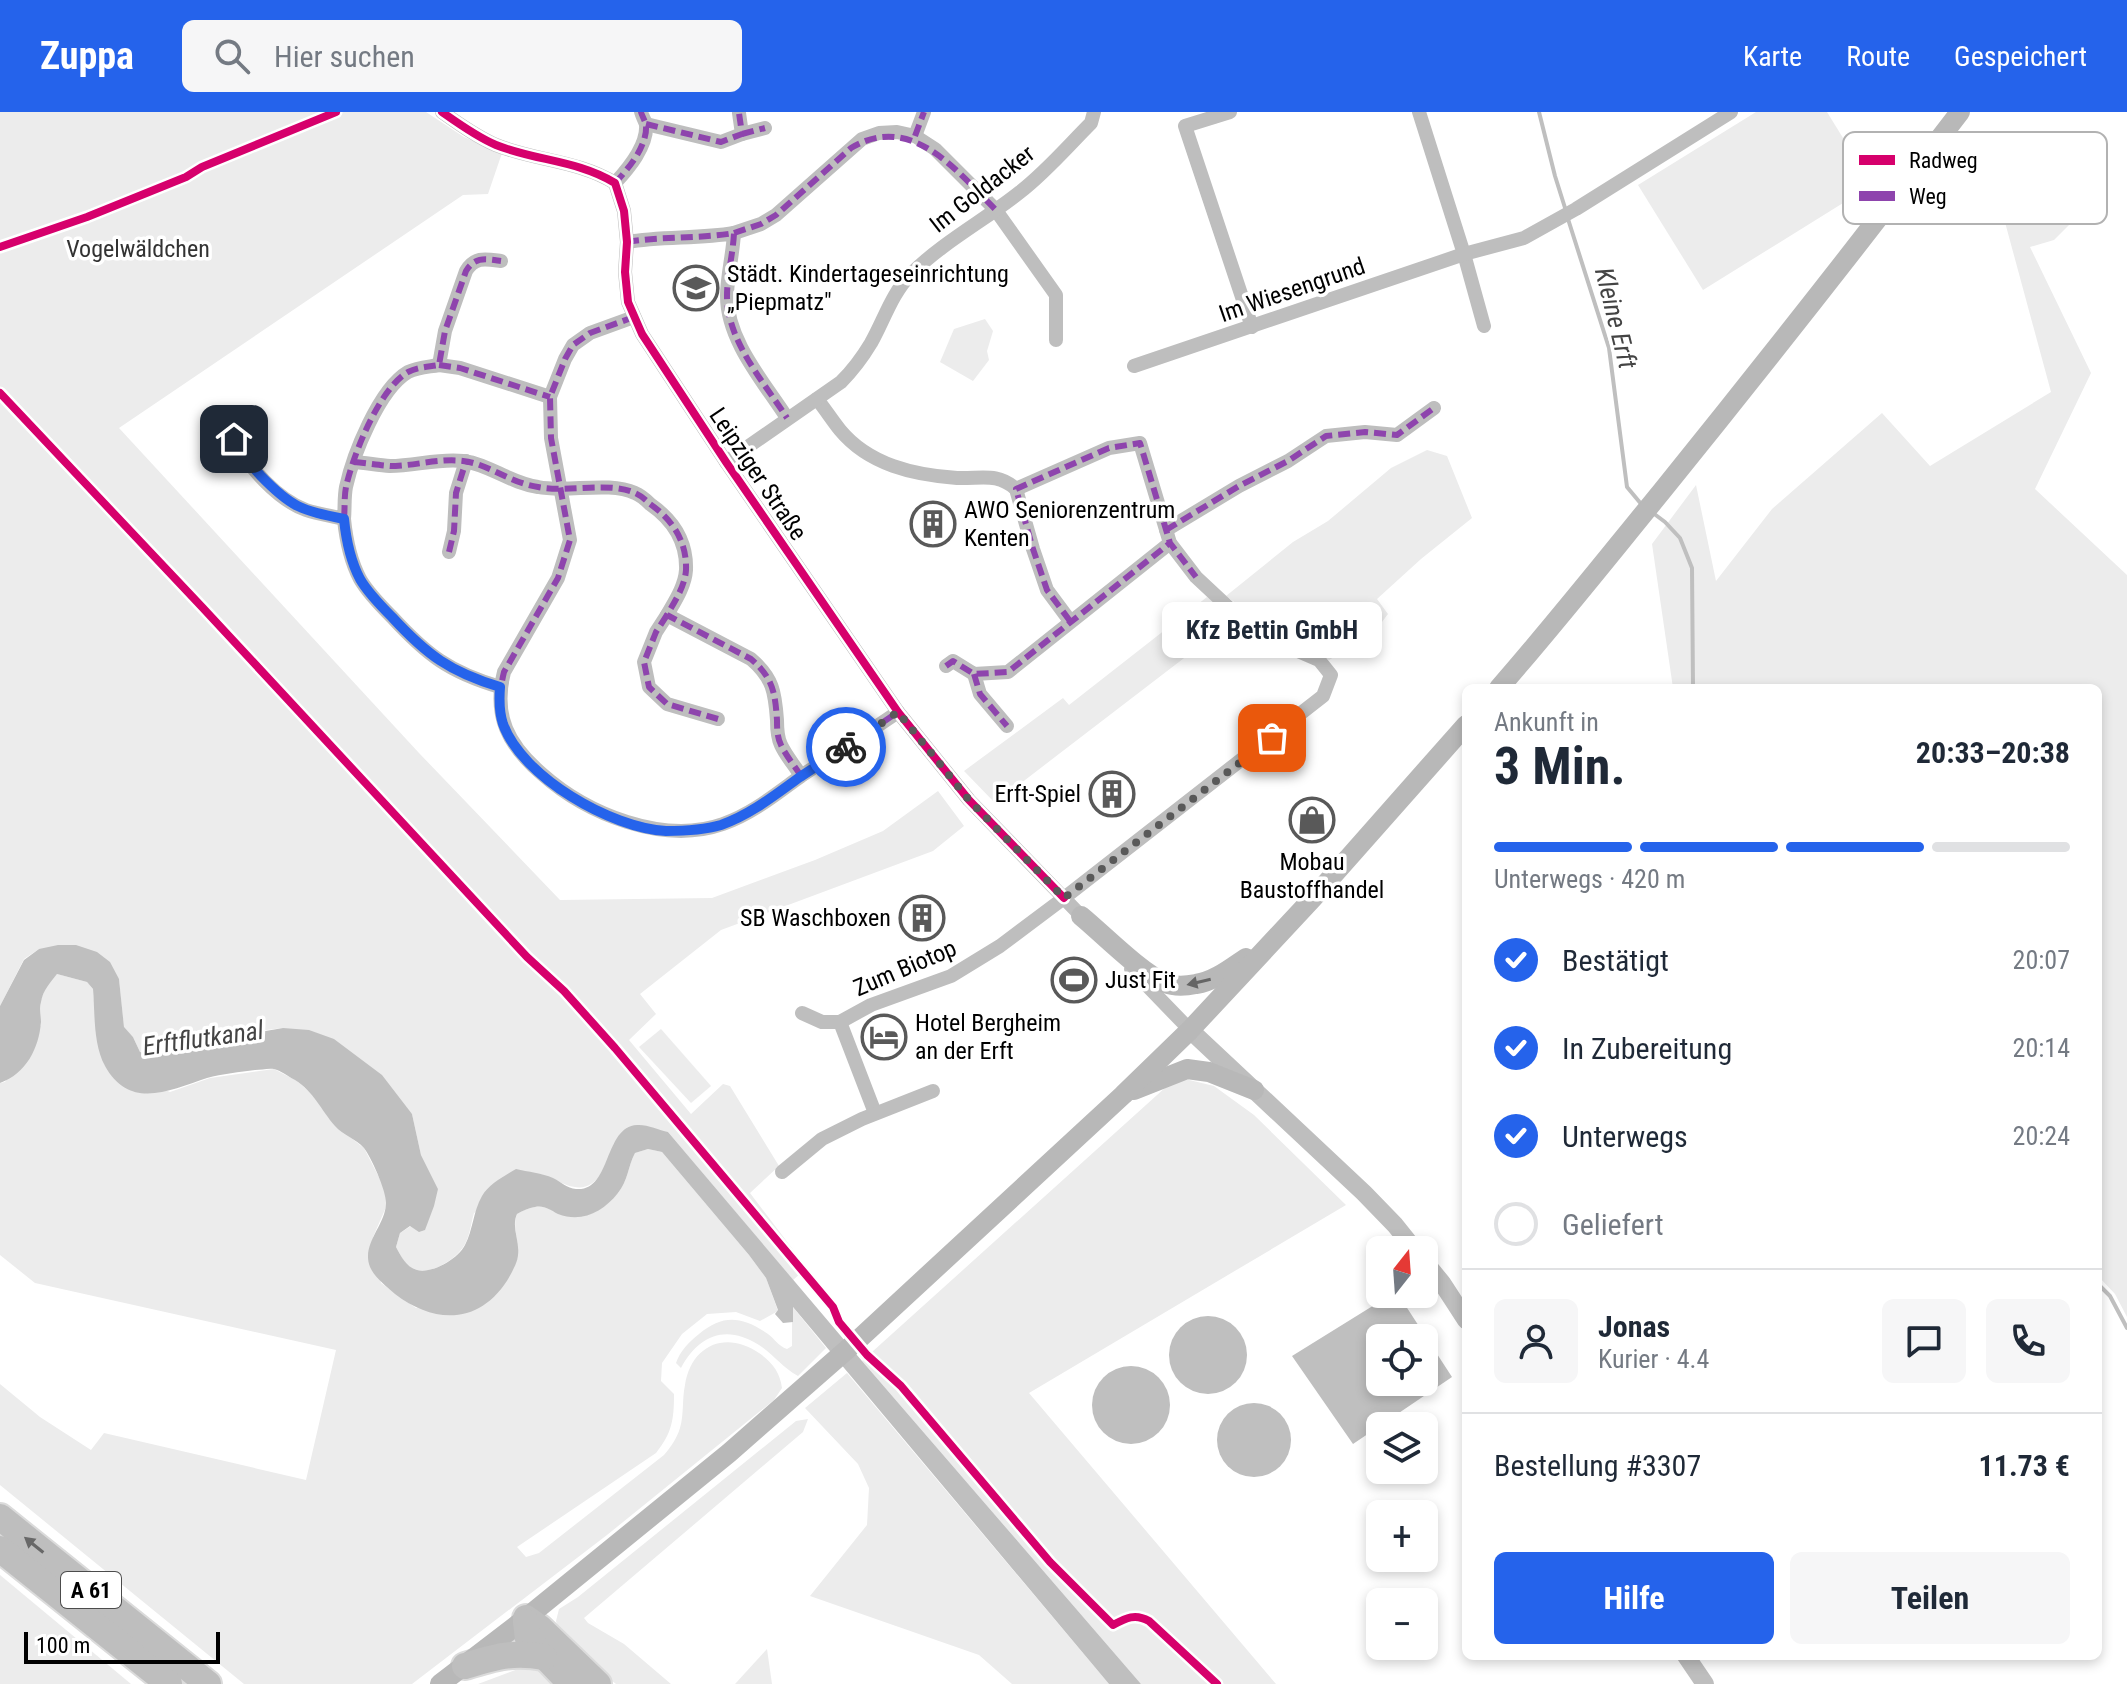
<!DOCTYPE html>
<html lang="de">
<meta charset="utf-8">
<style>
body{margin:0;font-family:"Roboto Condensed",sans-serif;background:#f6f6f7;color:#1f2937;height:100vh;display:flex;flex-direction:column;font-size:30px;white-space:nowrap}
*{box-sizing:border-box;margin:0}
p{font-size:26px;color:#747a83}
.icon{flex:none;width:44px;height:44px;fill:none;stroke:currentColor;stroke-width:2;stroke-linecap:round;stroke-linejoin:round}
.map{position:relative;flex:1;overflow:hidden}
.details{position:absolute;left:1462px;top:572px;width:640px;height:976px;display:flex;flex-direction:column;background:#fff;border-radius:12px;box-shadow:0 4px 12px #0003}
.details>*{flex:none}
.needle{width:52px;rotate:17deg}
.tools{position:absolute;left:1366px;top:1124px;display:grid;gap:16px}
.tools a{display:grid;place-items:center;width:72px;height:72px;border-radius:12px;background:#fff;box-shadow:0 4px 12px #0003;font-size:40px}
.scale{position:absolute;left:24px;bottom:20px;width:196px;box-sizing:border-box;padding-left:8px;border:4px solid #000;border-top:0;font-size:22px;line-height:28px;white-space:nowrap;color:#000;-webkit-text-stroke:6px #fff;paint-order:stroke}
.pin{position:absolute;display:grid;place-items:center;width:68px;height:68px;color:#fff;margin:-34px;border-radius:16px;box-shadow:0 4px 12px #0006}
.courier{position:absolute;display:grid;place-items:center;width:80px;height:80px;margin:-40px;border:6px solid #2563eb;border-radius:50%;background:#fff;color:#222;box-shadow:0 2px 10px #0007}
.bubble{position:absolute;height:56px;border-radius:12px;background:#fff;box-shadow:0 4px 12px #0003;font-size:26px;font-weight:700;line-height:56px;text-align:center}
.overview em{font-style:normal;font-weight:700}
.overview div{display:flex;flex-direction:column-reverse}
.overview{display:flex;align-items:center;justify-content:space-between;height:136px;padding:0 32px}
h1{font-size:52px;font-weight:700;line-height:60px}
.bar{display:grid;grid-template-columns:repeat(4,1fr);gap:12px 8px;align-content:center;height:96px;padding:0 32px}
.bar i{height:10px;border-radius:6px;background:#e0e1e3}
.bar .active{background:#2563eb}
.bar p{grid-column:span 4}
.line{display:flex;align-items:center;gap:20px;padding:0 32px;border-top:2px solid #e0e1e3}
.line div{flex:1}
.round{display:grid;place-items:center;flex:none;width:84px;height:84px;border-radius:12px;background:#f6f6f7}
ol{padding:0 32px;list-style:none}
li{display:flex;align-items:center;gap:24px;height:88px}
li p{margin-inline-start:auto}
li .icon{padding:8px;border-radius:50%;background:#2563eb;color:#fff;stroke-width:4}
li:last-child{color:#747a83}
li i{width:44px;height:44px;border:4px solid #e0e1e3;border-radius:50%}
.button{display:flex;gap:16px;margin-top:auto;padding:16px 32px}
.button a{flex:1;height:92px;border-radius:12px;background:#2563eb;color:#fff;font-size:32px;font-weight:700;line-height:92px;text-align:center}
.button a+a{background:#f6f6f7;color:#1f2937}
header{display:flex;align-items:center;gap:48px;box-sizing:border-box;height:112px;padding:0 40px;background:#2563eb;color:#fff}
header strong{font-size:38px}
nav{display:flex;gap:44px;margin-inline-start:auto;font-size:28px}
.search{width:560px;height:72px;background:#f6f6f7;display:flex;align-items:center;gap:20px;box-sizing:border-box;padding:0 28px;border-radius:12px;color:#747a83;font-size:30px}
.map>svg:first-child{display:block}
</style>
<header>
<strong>Zuppa</strong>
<div class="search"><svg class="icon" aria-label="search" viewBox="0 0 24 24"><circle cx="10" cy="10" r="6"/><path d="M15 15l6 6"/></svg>Hier suchen</div>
<nav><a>Karte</a><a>Route</a><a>Gespeichert</a></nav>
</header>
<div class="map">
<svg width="2127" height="1572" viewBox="0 0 2127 1572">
<rect width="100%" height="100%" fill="#fff"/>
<g fill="#ececec">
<path d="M0,0H426L464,25L502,41L488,82L463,83L119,316L419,641L560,788L712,786L815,748L883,719L938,679L964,714L933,739L721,818L640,882L656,902L629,928L691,1002L723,972L730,974L779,1054L750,1081L807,1156L793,1168L668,1020L614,1031C601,1067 592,1089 552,1066L474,1101C471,1111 470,1123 465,1132C458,1146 433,1162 417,1158C406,1156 401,1144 396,1135L400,1121L411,1114L438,1077L421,1043L412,1002L283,916C251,920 220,924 189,931C174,934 153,942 140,940L133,925L124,916L119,867L39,837L24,847L0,894Z"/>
<polygon points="1756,0 1827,0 1872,73 1703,178 1638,73"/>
<polygon points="1983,29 2069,113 2054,128 2030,135 2091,261 2035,377 2127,463 2127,1205 2115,1182 2098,1164 2098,576 1673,576 1652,432 1696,373 1716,469 1772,397 1882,301 1930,354 2051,280"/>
<polygon points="985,207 993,219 987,239 989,248 973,269 940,250 954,217"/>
<path d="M1427,338L1447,344L1472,406L1421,447L1377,487L1388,502L1357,543L1339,542L1329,548C1292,529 1259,509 1226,484L1293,430L1328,409L1391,356Z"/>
<polygon points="1207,485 1235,507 995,691 964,659 1063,586 1069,593"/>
<path d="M57,862L87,870L93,877L97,928L105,954L170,980L210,966L274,957L297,969L313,983L337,1015L364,1036L385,1077L387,1093L373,1125L381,1171L416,1196L511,1161C513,1156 518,1148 518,1142C519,1128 512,1115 517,1102C522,1099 529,1096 535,1095C544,1093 550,1098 558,1101C582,1110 602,1100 618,1081C628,1069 628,1054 635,1041L648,1037L662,1040L749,1143L766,1166L778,1199L760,1209L736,1200L707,1202L682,1222L662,1251L661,1269L674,1282C674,1308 672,1321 656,1341L517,1435L526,1445L539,1441L664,1343C671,1335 677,1326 680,1316C684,1303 682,1287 685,1273C691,1233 726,1218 759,1241C772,1250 780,1260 782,1276L774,1288L607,1423L412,1572H244L0,1373V1272L40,1305L91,1338L104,1321L306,1368L336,1238L35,1171L0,1143V971L5,970L41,913L40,890L46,874Z"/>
<polygon points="661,917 711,974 691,991 639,935"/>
<polygon points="1177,965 1214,974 1254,1003 1346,1093 1029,1281 1276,1572 1141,1572 862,1249"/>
<path d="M792,1194L826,1236L798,1264C783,1256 773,1242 759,1233C726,1212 699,1223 681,1256L676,1251C680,1239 689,1230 699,1222C723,1202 742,1204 768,1222C775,1227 778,1234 787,1237L792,1234Z"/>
<polygon points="847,1261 1109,1572 1012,1572 979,1543 810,1484 867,1413 869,1376 858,1352 805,1296"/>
<polygon points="808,1307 803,1320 584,1506 588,1511 624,1532 671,1572 616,1572 580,1544 559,1520 556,1509 559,1497 578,1485 796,1309"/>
<polygon points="0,1463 131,1572 0,1572"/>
<polygon points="767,1537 772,1572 735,1572"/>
<polygon points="523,1548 536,1550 562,1572 478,1572 518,1557"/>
</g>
<g fill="#bfbfbf" fill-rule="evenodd">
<path d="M58,833H76L97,840L110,850L119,867L124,915L133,925L140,940L150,942L163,936L235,921L248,922L283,916L309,918L334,927L382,963L412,1002L421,1043L438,1077L434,1094L425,1118L419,1120L410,1114L400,1121L396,1135C401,1144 406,1155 417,1158C432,1162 458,1147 465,1133C473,1118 473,1100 482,1084C489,1072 504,1064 516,1057C528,1060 542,1061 553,1066C561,1070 567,1076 576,1077C612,1080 603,1015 637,1013C646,1012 659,1018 668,1020L862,1249L1141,1572H1109L793,1195V1210L783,1211L775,1202L778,1198L766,1166L749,1143L662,1040L648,1037L635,1041C628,1054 628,1069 618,1081C603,1100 582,1111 558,1102C550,1098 544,1093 535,1095C529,1096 522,1099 517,1102C511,1115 520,1129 518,1143C518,1148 514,1156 512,1160C485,1211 438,1215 395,1182C386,1174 375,1166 370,1155C361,1132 385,1114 386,1092C387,1080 371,1045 364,1036C356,1027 343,1023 335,1014C321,998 314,980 295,968C289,965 280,958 274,957C268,956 261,958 255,958C240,960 222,962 207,966C170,978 130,999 105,954C93,932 95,901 93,877L87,870L57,862C50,871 43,878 41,890C39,896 41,903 41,910C39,936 26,962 0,971V894L24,848L39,837Z"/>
<path d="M1392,1182H1398L1452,1265L1353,1332L1292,1244ZM1380,1226H1424V1270H1380Z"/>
<circle cx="1208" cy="1243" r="39"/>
<circle cx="1131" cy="1293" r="39"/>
<circle cx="1254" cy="1328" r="37"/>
</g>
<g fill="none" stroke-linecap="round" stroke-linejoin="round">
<g stroke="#bfbfbf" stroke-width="4">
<polyline points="1539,0 1555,64 1566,99"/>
<polyline points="1568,107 1609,236 1627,375 1642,393"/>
<polyline points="1653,401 1665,410 1680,426 1692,456 1693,576"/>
<polyline points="2098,1172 2110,1184 2127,1216"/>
</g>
<g stroke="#dbdbdb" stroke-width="30">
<g id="motorway">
<polyline points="0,1405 208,1572"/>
<polyline points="0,1437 169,1572"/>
<polyline points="526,1506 540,1516 598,1572"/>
<polyline points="526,1510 528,1527 571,1572"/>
<path d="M465,1554C494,1545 513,1539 544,1545"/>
</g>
</g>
<g stroke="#bebebe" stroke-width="14">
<path d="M442,0C459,12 477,25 496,33C536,49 577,48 615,71L624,99L627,130L625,160L628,190L642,222L726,350L898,600L969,688L1087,810"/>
<polyline points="1230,0 1185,14 1252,215"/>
<polyline points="1419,0 1464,142 1484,214"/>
<polyline points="646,12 721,30 742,22 739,1"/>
<polyline points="742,22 765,16"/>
<polyline points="915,24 924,0"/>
<path d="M615,71C628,57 648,34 646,12C646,12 641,1 641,0"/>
<polyline points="734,121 761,112 776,103 862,27 879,21 897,20 915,24 935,37 995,97 1056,183 1056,228"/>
<path d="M627,130C663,124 699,127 734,121C733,142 727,164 727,184C727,229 764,270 787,306"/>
<path d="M634,205L590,221L573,233L565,247L550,285L551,326L570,428L558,466L504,560C493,604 508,633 542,662C587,702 663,733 723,712C752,702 776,682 801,664C833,643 866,622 898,600"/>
<polyline points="439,253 460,256 550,285"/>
<polyline points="1134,254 1464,142 1524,126 1576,97 1731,0"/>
<path d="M817,287C825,297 832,308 840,318C869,353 914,363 957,366C981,367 997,360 1016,377"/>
<path d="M234,327C247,354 278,388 306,398C318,402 332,404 344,407C345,396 344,385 346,375C353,343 379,277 408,260C418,255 428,255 439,253L445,219L466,159C475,144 486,147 501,149"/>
<path d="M354,350C366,351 378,353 390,354C415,354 439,346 463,349C489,352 510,371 538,375C567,381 608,369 635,381C640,383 646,388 650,392C673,408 687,430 686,458C685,474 675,489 667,503L751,547C773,566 775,580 777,608C777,616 777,625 781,633C786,644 795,654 801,664"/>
<path d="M726,350L841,270C853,258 862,246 871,231C884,208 892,181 911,162C943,130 985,108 1020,80C1046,60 1068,34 1091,11L1094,0"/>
<polyline points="1016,377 1033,437 1047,478 1070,509"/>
<path d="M344,407C346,427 350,448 360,467C368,481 381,494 392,505C427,543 449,560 500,575"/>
<polyline points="1166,418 1239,374 1288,349 1326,324 1365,320 1397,323 1434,296"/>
<polyline points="449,440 454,419 456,381 466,349"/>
<polyline points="667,503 656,520 644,550 649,575 667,592 718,607"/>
<polyline points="946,554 953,549 974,562 1008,560 1170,431"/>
<polyline points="974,562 980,582 1007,614"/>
<polyline points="1131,857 1190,918"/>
<polyline points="802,901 822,910 840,910 871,893 951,864 1000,834 1064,786 1323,584 1331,563 1319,548 1275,529 1241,507 1196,465 1170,431 1140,331 1109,336 1016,377"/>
<polyline points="840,910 875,1001"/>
<polyline points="782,1060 822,1027 862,1007 933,979"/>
</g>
<g stroke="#bebebe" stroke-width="18">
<polyline points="1190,918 1364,1081 1395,1113 1415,1138"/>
<polyline points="1424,1149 1442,1171 1466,1208"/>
<polyline points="1686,1544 1705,1572"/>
</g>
<g stroke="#b8b8b8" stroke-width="20">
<path d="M1499,576C1555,512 1608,445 1662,379C1763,254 1862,128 1960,0"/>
<path d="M1081,804C1104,823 1140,860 1165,871C1175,875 1186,874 1196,872C1215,869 1231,856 1246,846"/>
<polyline points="1134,978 1187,957 1209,960 1254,978"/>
<polyline points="440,1572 526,1506 729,1341 859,1227 1123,983 1190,918 1313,786 1466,613"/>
</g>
<use href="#motorway" stroke="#bebebe" stroke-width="26"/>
<g stroke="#8e44ad" stroke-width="6" stroke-dasharray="12 6" stroke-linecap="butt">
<polyline points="646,12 721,30 742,22 739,1"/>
<polyline points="742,22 765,16"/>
<polyline points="915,24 924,0"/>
<path d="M615,71C628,57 648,34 646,12C646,12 641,1 641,0"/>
<path d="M734,121L761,112L776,103L851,36C911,0 956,58 995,97"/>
<path d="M627,130C663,124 699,127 734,121C733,142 727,164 727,184C727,229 764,270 787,306"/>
<path d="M634,205L590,221L573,233L565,247L550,285L551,326L570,428L558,466L504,560C493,604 508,633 542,662C587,702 663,733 723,712C752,702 776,682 801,664C833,643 866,622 898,600"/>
<polyline points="439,253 460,256 550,285"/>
<path d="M234,327C247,354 278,388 306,398C318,402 332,404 344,407C345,396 344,385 346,375C353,343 379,277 408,260C418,255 428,255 439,253L445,219L466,159C475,144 486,147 501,149"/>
<path d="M354,350C366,351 378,353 390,354C415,354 439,346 463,349C489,352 510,371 538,375C567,381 608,369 635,381C640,383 646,388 650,392C673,408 687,430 686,458C685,474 675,489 667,503L751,547C773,566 775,580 777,608C777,616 777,625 781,633C786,644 795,654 801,664"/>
<path d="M344,407C346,427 350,448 360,467C368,481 381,494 392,505C427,543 449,560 500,575"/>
<polyline points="1166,418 1239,374 1288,349 1326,324 1365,320 1397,323 1434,296"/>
<polyline points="449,440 454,419 456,381 466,349"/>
<polyline points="667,503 656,520 644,550 649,575 667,592 718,607"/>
<polyline points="1070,509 1047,478 1033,437 1016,377 1109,336 1140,331 1170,431 1196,465"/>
<polyline points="946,554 953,549 974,562 1008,560 1170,431"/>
<polyline points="974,562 980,582 1007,614"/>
</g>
<g stroke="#fff" stroke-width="13">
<g id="cycleway">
<path d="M442,0C459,12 477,25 496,33C536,49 577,48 615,71L624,99L627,130L625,160L628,190L642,222L726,350L898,600L969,688L1064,786"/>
<polyline points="0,135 87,105 186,65 202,55 336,0"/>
<path d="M0,281L202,495L527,845L564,879L615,936L833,1195L839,1210L867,1243L901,1274L1050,1450L1113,1513C1126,1506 1135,1501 1149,1509L1217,1572"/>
</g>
</g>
<use href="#cycleway" stroke="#d6006c" stroke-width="8"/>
</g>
<defs><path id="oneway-solid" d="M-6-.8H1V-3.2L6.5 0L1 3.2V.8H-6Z" transform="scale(2)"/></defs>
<use fill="#656565" href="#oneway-solid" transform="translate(1199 870) rotate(167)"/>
<use fill="#686868" href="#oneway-solid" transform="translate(34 1433) rotate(-141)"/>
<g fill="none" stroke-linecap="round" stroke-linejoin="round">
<polyline stroke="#595959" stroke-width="8" stroke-dasharray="0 14.4" points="846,635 898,600 969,688 1064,786 1272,626"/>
<path stroke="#2563eb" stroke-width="10" d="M234,327C241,342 250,352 261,364C292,396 301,398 344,407C346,427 350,448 360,467C368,481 381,494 392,505C427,543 450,560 500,575C499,588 499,600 503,612C522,665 611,716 666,719C684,719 704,718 721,713C750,703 775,683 800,665C815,655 831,645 846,635"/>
</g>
<defs>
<g id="school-ring" transform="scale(2.3)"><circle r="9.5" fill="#fff" stroke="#595959" stroke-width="1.5"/><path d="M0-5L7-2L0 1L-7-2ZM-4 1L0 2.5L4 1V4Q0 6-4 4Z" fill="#595959"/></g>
<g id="building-ring" transform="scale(2.3)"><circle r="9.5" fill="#fff" stroke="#595959" stroke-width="1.5"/><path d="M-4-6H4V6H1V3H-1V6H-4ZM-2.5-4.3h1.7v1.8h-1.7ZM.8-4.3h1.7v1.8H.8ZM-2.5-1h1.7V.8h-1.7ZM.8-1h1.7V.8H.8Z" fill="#595959"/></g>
<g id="shop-ring" transform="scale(2.3)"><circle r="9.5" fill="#fff" stroke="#595959" stroke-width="1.5"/><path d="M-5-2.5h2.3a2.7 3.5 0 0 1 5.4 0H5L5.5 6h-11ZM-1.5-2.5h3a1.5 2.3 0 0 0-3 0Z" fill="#595959"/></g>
<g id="stadium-ring" transform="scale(2.3)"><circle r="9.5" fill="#fff" stroke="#595959" stroke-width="1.5"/><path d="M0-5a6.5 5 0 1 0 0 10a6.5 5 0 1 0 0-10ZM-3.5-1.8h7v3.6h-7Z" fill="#595959"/></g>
<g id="hotel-ring" transform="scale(2.3)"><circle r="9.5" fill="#fff" stroke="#595959" stroke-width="1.5"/><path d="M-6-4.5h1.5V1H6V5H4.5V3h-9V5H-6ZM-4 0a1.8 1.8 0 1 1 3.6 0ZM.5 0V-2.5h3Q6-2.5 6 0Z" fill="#595959"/></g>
</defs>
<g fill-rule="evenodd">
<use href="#school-ring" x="696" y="176"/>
<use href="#building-ring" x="933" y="412"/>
<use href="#building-ring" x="1112" y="682"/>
<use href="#shop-ring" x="1312" y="708"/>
<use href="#building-ring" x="922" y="806"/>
<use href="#stadium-ring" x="1074" y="868"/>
<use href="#hotel-ring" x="884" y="925"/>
</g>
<g text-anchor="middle" stroke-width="7" stroke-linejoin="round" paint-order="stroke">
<rect fill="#fff" stroke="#4c4c4c" stroke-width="2" x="61" y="1460" width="60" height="36" rx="6"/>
<g font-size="22" font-weight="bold" fill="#000">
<text x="91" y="1486">A 61</text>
</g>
<g font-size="24" fill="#000" stroke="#fff">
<text transform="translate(982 77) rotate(-38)" y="8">Im Goldacker</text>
<text transform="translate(1292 178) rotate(-19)" y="8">Im Wiesengrund</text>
<text transform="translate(758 362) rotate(56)" y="8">Leipziger Straße</text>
<text transform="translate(905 856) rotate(-23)" y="8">Zum Biotop</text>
</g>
<g font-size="24" fill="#333" stroke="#fff">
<text x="138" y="145">Vogelwäldchen</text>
</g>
<g font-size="24" fill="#000" stroke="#fff" text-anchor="start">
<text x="727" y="170">Städt. Kindertageseinrichtung<tspan x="727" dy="28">„Piepmatz"</tspan></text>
<text x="964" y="406">AWO Seniorenzentrum<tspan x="964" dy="28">Kenten</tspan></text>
<text x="1081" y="690" text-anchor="end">Erft-Spiel</text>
<text x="1312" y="758" text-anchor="middle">Mobau<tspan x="1312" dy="28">Baustoffhandel</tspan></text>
<text x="891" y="814" text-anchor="end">SB Waschboxen</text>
<text x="1105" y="876">Just Fit</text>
<text x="915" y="919">Hotel Bergheim<tspan x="915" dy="28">an der Erft</tspan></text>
</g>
<g font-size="26" font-style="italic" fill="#444" stroke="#fff">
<text transform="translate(1616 206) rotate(76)" y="9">Kleine Erft</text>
<text transform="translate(203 926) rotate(-8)" y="9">Erftflutkanal</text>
</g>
</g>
<rect x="1843" y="20" width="264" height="92" rx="12" fill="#fff" stroke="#b2b2b2" stroke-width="2"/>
<rect x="1859" y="43" width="36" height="10" fill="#d6006c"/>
<rect x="1859" y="79" width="36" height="10" fill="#8e44ad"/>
<g font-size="22" fill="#000">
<text x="1909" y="56">Radweg</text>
<text x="1909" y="92">Weg</text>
</g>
</svg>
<div class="tools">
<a><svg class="needle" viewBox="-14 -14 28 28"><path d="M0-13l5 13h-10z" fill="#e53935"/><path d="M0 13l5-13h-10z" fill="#747a83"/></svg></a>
<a><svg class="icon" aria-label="locate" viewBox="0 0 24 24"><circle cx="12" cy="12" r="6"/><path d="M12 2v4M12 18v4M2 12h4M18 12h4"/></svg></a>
<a><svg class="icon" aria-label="layers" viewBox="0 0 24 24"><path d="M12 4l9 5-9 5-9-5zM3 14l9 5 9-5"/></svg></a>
<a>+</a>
<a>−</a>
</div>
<div class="scale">100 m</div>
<div class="pin" style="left:1272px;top:626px;background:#ea580c"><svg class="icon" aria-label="bag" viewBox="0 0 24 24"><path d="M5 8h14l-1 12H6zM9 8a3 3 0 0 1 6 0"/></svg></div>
<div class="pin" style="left:234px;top:327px;background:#1f2937"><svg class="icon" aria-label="home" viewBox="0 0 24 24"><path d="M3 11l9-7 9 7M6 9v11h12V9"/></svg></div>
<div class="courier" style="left:846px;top:635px"><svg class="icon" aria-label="bike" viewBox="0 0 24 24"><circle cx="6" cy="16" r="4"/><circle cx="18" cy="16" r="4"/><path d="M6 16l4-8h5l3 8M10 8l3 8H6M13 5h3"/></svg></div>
<div class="bubble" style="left:1162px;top:490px;width:220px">Kfz Bettin GmbH</div>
<section class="details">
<div class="overview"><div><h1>3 Min.</h1><p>Ankunft in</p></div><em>20:33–20:38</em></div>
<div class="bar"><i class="active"></i><i class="active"></i><i class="active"></i><i></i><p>Unterwegs · 420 m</p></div>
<ol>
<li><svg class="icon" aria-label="check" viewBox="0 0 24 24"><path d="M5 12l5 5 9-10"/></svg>Bestätigt<p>20:07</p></li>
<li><svg class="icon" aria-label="check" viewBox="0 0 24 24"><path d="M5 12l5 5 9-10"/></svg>In Zubereitung<p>20:14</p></li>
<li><svg class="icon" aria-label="check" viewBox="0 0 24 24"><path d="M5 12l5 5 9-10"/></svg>Unterwegs<p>20:24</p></li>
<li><i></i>Geliefert</li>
</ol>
<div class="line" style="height:144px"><a class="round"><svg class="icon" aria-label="person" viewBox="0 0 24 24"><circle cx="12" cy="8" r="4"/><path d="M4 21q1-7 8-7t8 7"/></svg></a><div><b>Jonas</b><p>Kurier · 4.4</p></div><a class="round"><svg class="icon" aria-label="chat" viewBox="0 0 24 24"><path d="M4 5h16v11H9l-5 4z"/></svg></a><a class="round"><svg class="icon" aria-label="phone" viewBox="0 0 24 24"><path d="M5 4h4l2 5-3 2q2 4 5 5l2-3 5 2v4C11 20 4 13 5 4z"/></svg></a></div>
<div class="line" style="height:104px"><div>Bestellung #3307</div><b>11.73 €</b></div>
<div class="button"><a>Hilfe</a><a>Teilen</a></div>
</section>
</div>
